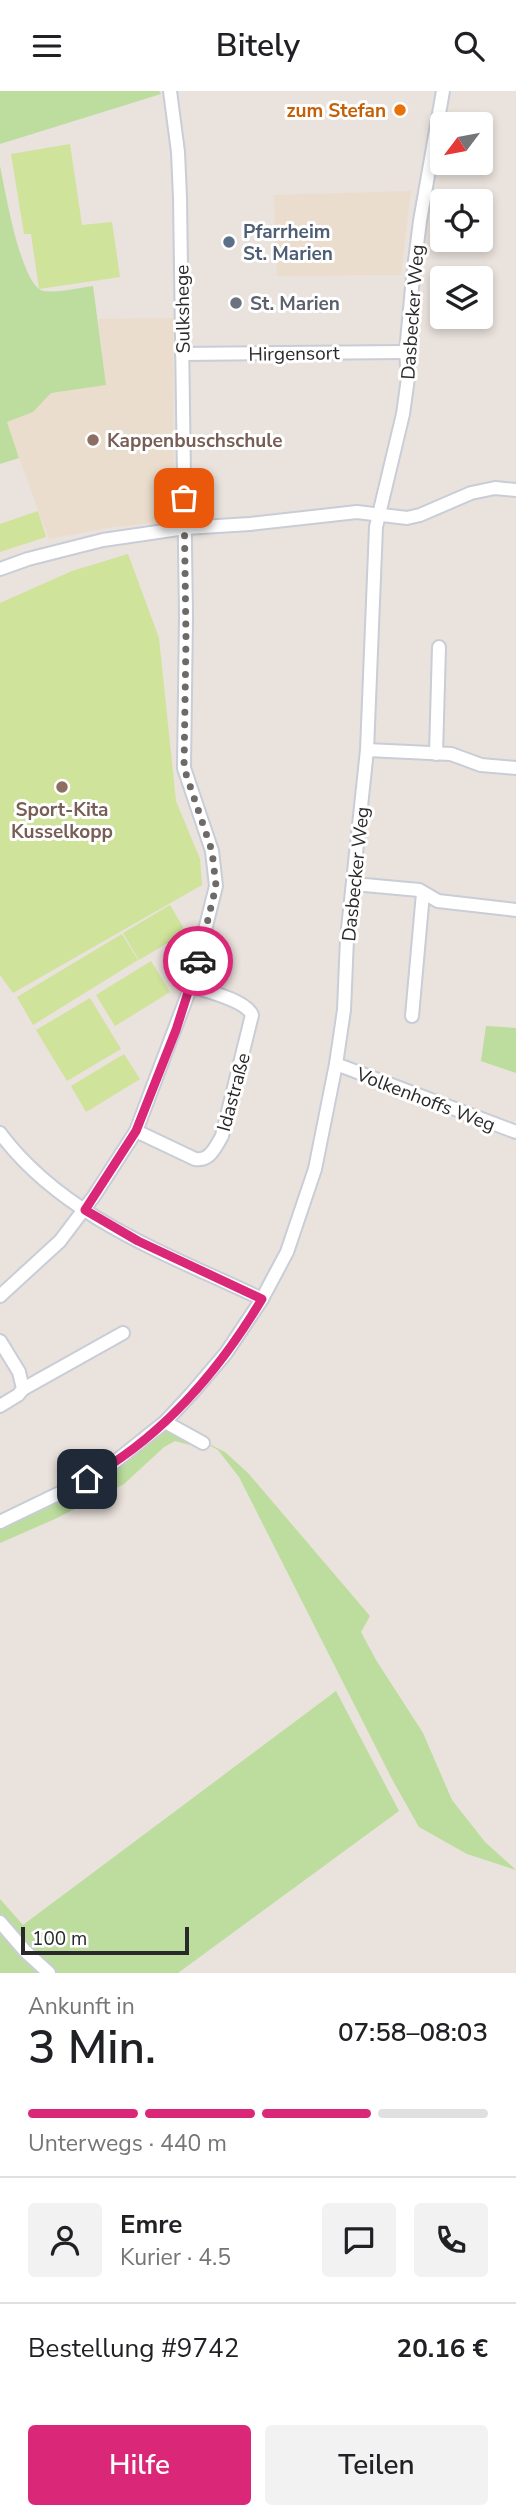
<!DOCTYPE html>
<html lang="de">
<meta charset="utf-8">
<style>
body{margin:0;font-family:"Nunito Sans",sans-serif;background:#f2f2f2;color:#202124;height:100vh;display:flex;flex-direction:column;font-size:26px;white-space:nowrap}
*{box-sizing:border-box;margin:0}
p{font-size:23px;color:#757577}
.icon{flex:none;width:38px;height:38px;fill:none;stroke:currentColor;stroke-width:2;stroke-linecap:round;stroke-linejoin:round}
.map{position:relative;height:1882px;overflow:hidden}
.panel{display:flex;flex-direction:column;background:#fff;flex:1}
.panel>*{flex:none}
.needle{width:46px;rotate:238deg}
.tools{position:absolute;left:430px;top:21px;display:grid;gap:14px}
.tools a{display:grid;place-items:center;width:63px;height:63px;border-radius:7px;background:#fff;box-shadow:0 4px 10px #0003;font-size:35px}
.scale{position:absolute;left:21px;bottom:18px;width:168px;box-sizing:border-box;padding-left:7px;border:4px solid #292929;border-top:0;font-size:19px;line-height:24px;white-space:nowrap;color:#292929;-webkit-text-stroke:5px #fff;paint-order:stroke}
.pin{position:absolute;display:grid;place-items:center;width:60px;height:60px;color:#fff;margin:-30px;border-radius:14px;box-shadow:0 4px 10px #0006}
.courier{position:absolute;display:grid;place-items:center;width:70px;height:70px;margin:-35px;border:5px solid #db2777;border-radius:50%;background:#fff;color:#222;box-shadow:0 2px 9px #0007}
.headline em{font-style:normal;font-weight:600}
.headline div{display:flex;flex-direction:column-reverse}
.headline{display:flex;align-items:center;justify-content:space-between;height:119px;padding:0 28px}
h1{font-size:46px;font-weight:600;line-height:52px}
.bar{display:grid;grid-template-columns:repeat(4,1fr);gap:10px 7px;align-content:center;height:84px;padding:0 28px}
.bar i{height:9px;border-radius:5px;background:#e0e0e0}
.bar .on{background:#db2777}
.bar p{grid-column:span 4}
.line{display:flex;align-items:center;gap:18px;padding:0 28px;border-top:2px solid #e0e0e0}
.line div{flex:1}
.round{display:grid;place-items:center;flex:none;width:74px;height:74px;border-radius:7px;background:#f2f2f2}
.action{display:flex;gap:14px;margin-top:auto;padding:14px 28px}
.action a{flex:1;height:80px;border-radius:7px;background:#db2777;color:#fff;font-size:28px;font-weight:600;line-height:80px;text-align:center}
.action a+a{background:#f2f2f2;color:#202124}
header{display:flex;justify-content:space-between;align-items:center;height:91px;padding:0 28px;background:#fff;font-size:32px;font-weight:600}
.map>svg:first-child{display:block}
</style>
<header><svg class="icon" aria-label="menu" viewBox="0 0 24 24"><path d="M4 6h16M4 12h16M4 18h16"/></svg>Bitely<svg class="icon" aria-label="search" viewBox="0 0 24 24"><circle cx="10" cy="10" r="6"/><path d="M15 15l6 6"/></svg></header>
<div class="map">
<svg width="516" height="1882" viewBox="0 0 516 1882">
<rect width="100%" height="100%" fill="#eae2dc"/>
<g fill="#ebddcd">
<polygon points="411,100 401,184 277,185 274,104"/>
<polygon points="173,227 174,429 107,437 49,448 6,331 33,321 51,302 106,294 98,228"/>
</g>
<g fill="#bcdd9d">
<polygon points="0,0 159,0 161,3 0,53"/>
<path d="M0,75C5,98 21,197 44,200C59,202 78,197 93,195L106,294L51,302L33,321L7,331L19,367L0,373Z"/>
<polygon points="486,935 516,937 516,982 481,970"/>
<polygon points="163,1339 175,1341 194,1352 190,1354 175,1350 164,1356 124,1393 55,1428 0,1452 0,1438 106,1381"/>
<polygon points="181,1339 225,1361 248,1382 370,1525 361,1541 376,1569 423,1642 452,1709 485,1751 516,1779 467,1763 419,1736 393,1690 239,1386 218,1359"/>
<polygon points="336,1600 399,1720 178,1882 0,1882 0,1808 23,1834"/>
</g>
<g fill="#cfe39a">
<polygon points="70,53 82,134 112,131 120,186 39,198 31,143 24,143 11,63"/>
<polygon points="38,420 46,446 0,461 0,433"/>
<polygon points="128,463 159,547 176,710 200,768 202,794 13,902 0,884 0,512 72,480"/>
<polygon points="170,814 186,841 139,869 123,842"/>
<polygon points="122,843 138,869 33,934 17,906"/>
<polygon points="151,870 170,901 115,935 96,904"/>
<polygon points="90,907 121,958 67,990 36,939"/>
<polygon points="124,963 140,988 86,1021 71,995"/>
</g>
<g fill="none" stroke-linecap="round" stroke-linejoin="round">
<g stroke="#c8cdd6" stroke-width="16">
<g id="street">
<polyline points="182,263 406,261"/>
<polyline points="0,478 28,468 103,449 185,437 250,433 357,421 407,427 420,424 471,402 495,397 516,399"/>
<polyline points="367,659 451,663 481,674 516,677"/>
<polyline points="436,663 439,556"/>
<polyline points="354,793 419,799 438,810 516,819"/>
<polyline points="412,925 423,802"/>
<polyline points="336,973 516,1041"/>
<path d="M136,1040L195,1068C210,1070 215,1057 222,1045L252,924C246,909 206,900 191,895"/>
<path d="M0,1042C63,1127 170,1164 262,1208"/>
<polyline points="0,1205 60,1150 94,1105 136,1040 191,895 216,795 212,760 184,677 186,525 180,107 178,61 170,0"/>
<polyline points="0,1250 19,1281 23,1298 18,1304 0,1315"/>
<polyline points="23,1298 123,1242"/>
<polyline points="165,1331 203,1352"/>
<polyline points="0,1431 62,1401 111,1374 165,1331 192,1302 226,1262 262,1208 287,1161 315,1078 336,973 344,919 347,847 367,659 376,436 403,323 408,287 406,261 413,186 420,130 443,0"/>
<polyline points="0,1831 25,1860 49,1882"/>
</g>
</g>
<use href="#street" stroke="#fff" stroke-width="12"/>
</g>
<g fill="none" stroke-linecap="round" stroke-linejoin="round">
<polyline stroke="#6d6a68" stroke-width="7" stroke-dasharray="0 12.6" points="184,407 186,547 184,677 212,760 216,795 198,870"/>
<path stroke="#db2777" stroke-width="9" d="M87,1388C161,1347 219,1280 262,1208L138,1150L85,1119L136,1040L176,939L198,870"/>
</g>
<circle fill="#e8710a" stroke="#fff" stroke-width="2.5" cx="400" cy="19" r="7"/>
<circle fill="#5c6f8a" stroke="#fff" stroke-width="2.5" cx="229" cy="151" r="7"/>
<circle fill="#6b7280" stroke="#fff" stroke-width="2.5" cx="236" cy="212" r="7"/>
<g fill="#8d6e63" stroke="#fff" stroke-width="2.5">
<circle cx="93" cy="349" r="7"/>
<circle cx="62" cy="696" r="7"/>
</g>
<g text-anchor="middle" stroke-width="6" stroke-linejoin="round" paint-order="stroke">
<g font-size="19" font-weight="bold" fill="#c56008" stroke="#fff" text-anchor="end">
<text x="386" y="26">zum Stefan</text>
</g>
<g font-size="19" font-weight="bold" fill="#4e5e75" stroke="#fff" text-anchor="start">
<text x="243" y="147">Pfarrheim<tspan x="243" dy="22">St. Marien</tspan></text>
</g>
<g font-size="19" font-weight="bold" fill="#5b616d" stroke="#fff" text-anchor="start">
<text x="250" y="219">St. Marien</text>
</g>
<g font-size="19" fill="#292929" stroke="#fff">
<text transform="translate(182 218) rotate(-91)" y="7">Sulkshege</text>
<text transform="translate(412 221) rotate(-86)" y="7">Dasbecker Weg</text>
<text transform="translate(294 262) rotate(-1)" y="7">Hirgensort</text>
<text transform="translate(355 783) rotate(-84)" y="7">Dasbecker Weg</text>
<text transform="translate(233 1001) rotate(-75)" y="7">Idastraße</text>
<text transform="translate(426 1008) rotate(21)" y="7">Volkenhoffs Weg</text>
</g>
<g font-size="19" font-weight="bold" fill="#785e54" stroke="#fff" text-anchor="start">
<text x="107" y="356">Kappenbuschschule</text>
<text x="62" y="725" text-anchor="middle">Sport-Kita<tspan x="62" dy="22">Kusselkopp</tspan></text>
</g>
</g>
</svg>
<div class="tools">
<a><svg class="needle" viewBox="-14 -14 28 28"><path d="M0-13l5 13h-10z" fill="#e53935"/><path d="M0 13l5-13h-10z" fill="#757577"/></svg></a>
<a><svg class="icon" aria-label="locate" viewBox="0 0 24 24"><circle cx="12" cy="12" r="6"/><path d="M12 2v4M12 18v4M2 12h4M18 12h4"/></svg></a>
<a><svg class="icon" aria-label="layers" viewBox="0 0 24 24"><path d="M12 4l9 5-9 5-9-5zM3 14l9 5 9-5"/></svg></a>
</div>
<div class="scale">100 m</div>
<div class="pin" style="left:184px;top:407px;background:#ea580c"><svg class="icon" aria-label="bag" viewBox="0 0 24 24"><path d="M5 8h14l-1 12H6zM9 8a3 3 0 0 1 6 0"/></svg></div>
<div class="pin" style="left:87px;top:1388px;background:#1f2937"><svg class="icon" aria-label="home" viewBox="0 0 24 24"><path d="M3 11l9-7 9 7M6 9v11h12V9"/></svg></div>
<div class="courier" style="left:198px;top:870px"><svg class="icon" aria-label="car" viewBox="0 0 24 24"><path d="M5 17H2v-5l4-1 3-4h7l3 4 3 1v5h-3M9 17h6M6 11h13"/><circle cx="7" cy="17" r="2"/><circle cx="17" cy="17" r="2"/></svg></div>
</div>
<section class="panel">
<div class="headline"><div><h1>3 Min.</h1><p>Ankunft in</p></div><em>07:58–08:03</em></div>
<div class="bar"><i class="on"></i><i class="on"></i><i class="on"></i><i></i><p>Unterwegs · 440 m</p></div>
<div class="line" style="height:126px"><a class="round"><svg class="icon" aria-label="person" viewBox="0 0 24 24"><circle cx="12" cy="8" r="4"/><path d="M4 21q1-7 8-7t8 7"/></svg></a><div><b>Emre</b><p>Kurier · 4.5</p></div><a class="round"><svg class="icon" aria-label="chat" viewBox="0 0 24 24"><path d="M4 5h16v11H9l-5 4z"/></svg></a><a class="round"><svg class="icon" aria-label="phone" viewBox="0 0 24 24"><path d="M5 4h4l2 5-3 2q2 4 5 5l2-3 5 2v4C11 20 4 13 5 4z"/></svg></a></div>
<div class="line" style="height:91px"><div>Bestellung #9742</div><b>20.16 €</b></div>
<div class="action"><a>Hilfe</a><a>Teilen</a></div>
</section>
